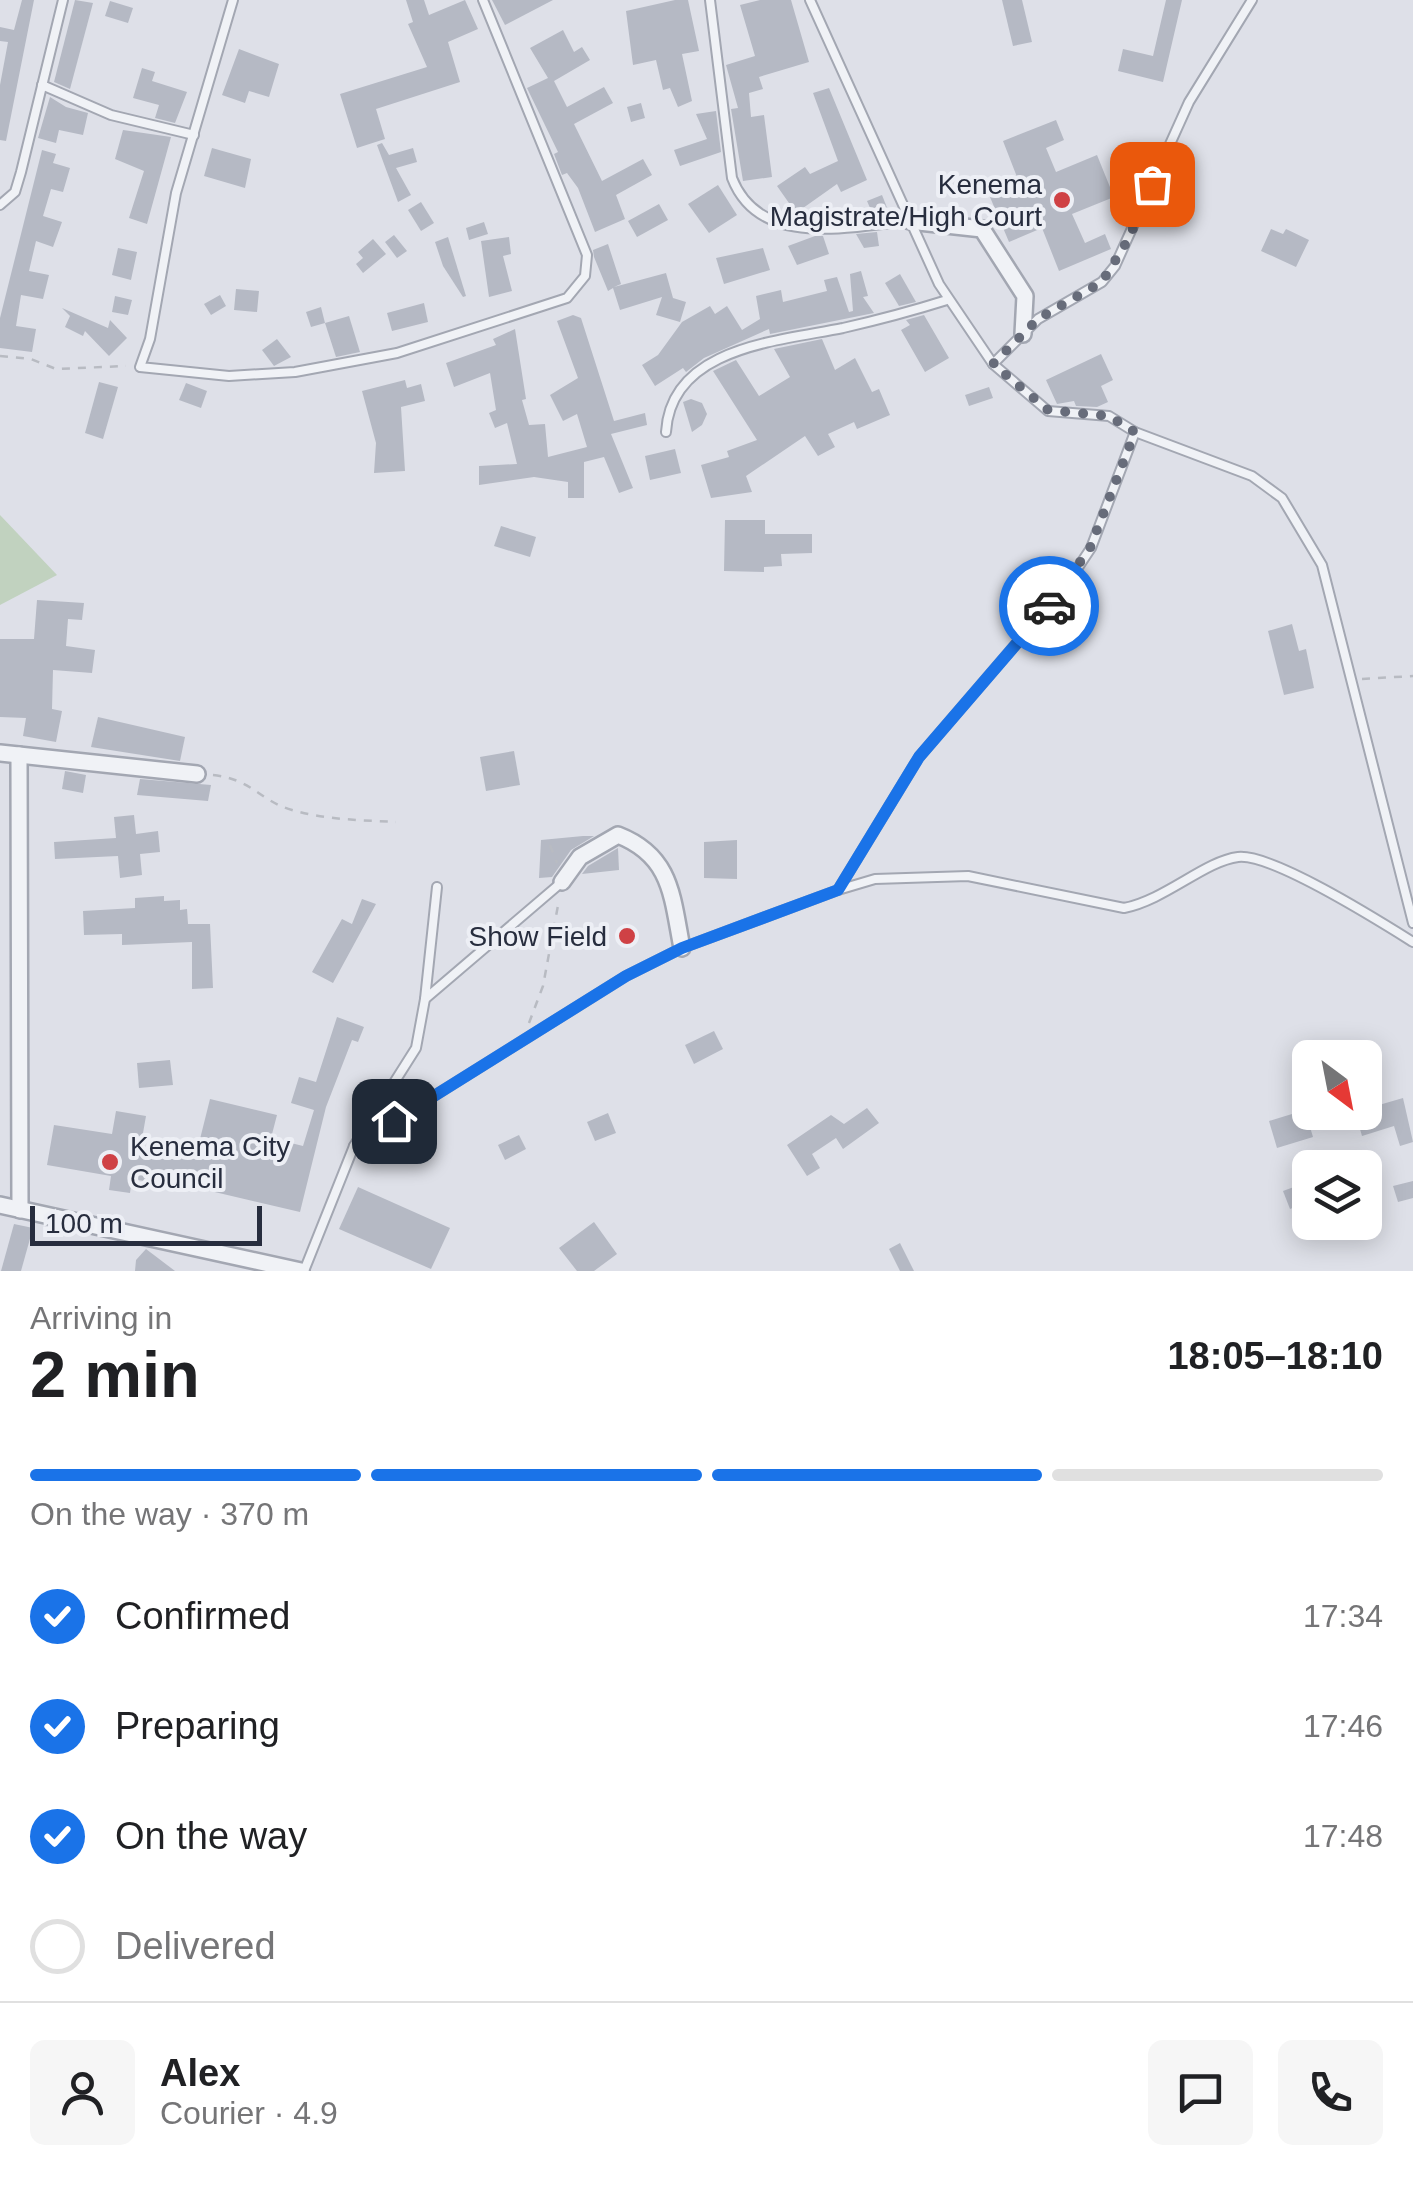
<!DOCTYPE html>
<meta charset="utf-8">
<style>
body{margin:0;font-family:Arial,sans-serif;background:#f6f6f6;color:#202124;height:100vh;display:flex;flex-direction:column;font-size:38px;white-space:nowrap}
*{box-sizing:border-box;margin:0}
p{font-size:32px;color:#757577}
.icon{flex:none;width:55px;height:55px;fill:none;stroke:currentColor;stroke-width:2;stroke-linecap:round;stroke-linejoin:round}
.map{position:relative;height:1271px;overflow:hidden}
.sheet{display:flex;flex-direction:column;background:#fff;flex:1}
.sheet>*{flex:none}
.needle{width:65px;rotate:148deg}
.fabs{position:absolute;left:1292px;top:1040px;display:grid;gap:20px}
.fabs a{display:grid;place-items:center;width:90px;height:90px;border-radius:15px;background:#fff;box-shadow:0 5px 25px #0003;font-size:50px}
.scale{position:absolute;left:30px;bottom:25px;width:232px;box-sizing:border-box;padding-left:10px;border:5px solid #272d3e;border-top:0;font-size:28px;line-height:35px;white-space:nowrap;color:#272d3e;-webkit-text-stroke:8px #edeff5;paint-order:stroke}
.pin{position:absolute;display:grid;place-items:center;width:85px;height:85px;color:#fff;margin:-42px;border-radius:20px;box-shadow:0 5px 15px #0006}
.courier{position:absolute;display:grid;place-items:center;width:100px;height:100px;margin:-50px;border:8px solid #1a73e8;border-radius:50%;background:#fff;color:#222;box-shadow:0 2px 12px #0007}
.head em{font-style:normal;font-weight:600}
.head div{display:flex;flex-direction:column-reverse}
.head{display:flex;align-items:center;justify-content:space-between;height:170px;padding:0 30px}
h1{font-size:65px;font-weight:600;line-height:75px}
.bar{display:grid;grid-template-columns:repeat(4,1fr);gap:15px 10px;align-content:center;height:120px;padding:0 30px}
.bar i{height:12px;border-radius:8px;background:#e0e0e0}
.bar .on{background:#1a73e8}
.bar p{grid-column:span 4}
.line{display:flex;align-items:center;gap:25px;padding:0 30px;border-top:2px solid #e0e0e0}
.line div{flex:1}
.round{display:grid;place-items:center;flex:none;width:105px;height:105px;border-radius:15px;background:#f6f6f6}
ol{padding:0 30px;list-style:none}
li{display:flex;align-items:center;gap:30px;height:110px}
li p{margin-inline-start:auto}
li .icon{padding:10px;border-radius:50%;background:#1a73e8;color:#fff;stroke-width:4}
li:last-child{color:#757577}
li i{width:55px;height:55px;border:5px solid #e0e0e0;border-radius:50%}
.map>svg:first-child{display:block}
</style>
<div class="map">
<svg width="1413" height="1271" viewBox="0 0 1413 1271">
<rect width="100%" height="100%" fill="#dee0e8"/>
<polygon fill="#c1d2bf" points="0,515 57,575 0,605"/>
<g fill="#b5b9c4">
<polygon points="22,0 34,0 6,141 0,140 0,85 8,42 0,41 0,27 14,30"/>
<polygon points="75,0 93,3 70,89 54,82"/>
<polygon points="406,0 424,0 429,15 465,0 478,29 448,42 460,82 376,109 385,139 357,148 340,94 427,67 408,24 413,22"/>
<polygon points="492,0 553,0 505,25"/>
<polygon points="675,0 688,0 699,51 682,54 692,101 678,107 670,88 663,90 656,60 633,65 626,11"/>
<polygon points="760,0 791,0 809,62 759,77 763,89 749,93 751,117 764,115 772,177 743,181 731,109 738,108 726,65 755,56 740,5"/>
<polygon points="1002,0 1022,0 1032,42 1013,46"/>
<polygon points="1166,0 1182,0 1163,82 1118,71 1123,49 1153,56"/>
<polygon points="110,1 133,8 128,23 105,16"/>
<polygon points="563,30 574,52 582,47 590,60 554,81 567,107 604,87 613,103 574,124 602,181 643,159 652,175 616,195 625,219 595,232 578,188 567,173 562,175 554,154 558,152 527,88 548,78 530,48"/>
<polygon points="239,49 279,64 269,97 249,91 245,103 222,95"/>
<polygon points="142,68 155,72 152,81 187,92 175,123 155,118 159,105 133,98"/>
<polygon points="829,88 867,180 841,192 837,184 796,213 777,186 805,167 810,174 838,161 813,93"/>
<polygon points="50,97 66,107 88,113 83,135 59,130 56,143 38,138"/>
<polygon points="641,103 645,118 631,122 627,107"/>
<polygon points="716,111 721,152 680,166 674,150 707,139 696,114"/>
<polygon points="1056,120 1064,140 1046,148 1056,172 1097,155 1114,197 1072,214 1085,243 1105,234 1111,249 1059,271 1042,228 1009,242 987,190 1017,177 1003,141"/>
<polygon points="123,130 171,137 147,224 129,218 144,171 115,159"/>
<polygon points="382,143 389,155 413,148 417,162 396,168 411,195 398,202 377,145"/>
<polygon points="212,148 251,159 245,188 204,176"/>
<polygon points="42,150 56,154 53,163 70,168 63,192 51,189 43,216 62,222 53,247 36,241 29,271 49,275 43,299 21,295 16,326 36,329 32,352 0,348 0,318"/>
<polygon points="718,185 737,215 709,233 688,204"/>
<polygon points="882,195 888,210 874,217 867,201"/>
<polygon points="421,202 434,223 421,231 408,210"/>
<polygon points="659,204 668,220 637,237 628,221"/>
<polygon points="484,222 488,234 469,240 466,228"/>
<polygon points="1271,229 1283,234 1286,229 1309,240 1296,267 1261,251"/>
<polygon points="877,232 879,246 864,248 856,234"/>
<polygon points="394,235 407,251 397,258 385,242"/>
<polygon points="815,236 823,236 829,254 797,265 788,246"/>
<polygon points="448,237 466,296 463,297 443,266 435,242"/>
<polygon points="509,237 511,254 503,256 512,291 489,297 481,241"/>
<polygon points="373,239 386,254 363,273 356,264 363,258 358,252"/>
<polygon points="608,244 621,284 614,287 666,273 673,298 686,302 680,322 656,315 662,297 620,310 613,288 608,291 594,257 593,250"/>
<polygon points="118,248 137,252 131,280 112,275"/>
<polygon points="763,248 770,270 724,284 716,258"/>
<polygon points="861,271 868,296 863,297 874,313 770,334 769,329 704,358 686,372 683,368 655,386 642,365 658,355 682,322 710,306 715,314 727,306 742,330 760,319 756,296 781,290 783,302 827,291 824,280 837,277 849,312 853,311 850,274"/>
<polygon points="900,274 916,302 899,306 885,283"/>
<polygon points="236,289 259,291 257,312 234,310"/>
<polygon points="220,295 226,306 211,315 204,304"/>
<polygon points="115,296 132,300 128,315 112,312"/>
<polygon points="424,303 428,322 392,331 387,313"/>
<polygon points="321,307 325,323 311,327 306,312"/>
<polygon points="62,308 108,328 110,320 127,338 109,356 85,331 83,336 65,327 70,316"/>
<polygon points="573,315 581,318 614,421 645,413 647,425 611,434 633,488 619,493 604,457 584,462 584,498 568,498 568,482 534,477 479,485 479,466 517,464 507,423 495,428 489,413 496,410 490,373 454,387 446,363 496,345 493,339 515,329 526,399 522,400 529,425 545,424 548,457 587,447 577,414 563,421 550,395 578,378 557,321"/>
<polygon points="924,315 949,358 925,372 901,330 910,325 906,320"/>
<polygon points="349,316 360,352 336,357 325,323"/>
<polygon points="277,339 291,357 274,366 262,350"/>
<polygon points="822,339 835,370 855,358 872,392 879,389 890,415 857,429 854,422 828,434 835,447 818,456 805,436 746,476 752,492 711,498 701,465 729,457 727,451 757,440 713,371 736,360 759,396 790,377 774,349"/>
<polygon points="1101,354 1113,380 1101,386 1108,402 1097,407 1076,406 1074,401 1057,404 1046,380"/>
<polygon points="405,380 407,388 421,384 425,401 401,407 405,471 374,473 376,443 362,391"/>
<polygon points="99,382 118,387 103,439 85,433"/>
<polygon points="186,383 207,391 201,408 179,400"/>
<polygon points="989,387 993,398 969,406 965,395"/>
<polygon points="691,399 702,403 707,414 702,425 692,432 683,402"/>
<polygon points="675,449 681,473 650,480 645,456"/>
<polygon points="725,520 765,520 765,534 812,534 812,553 781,554 782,566 764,567 764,572 724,571"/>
<polygon points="501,526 536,537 530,557 494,546"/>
<polygon points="37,600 84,603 82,620 68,619 66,646 95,650 92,673 53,670 52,709 62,711 56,742 23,736 26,718 0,717 0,639 34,639"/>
<polygon points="1292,624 1299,651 1306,649 1314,688 1284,695 1268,631"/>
<polygon points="98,717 185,737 180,761 91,747"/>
<polygon points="514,751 520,785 486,791 480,757"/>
<polygon points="65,771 86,775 83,793 62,789"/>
<polygon points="140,779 211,785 208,801 137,795"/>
<polygon points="134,815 136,834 158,831 160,852 140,854 142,875 120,878 118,856 55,859 54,842 116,838 114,817"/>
<polygon points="583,836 594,836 571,850 552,877 539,878 541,840"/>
<polygon points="737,840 737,879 704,878 704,842"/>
<polygon points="618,848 619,870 582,874 588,866"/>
<polygon points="164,896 164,901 180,900 180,910 187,909 188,924 210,924 213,988 192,989 192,942 122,945 122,934 84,935 83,911 135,908 135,898"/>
<polygon points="362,899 376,904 333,983 312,972 342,919 352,924"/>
<polygon points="337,1017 364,1027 358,1042 352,1040 326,1107 300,1212 168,1181 168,1185 132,1179 130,1193 109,1190 111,1176 47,1165 54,1125 112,1134 116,1111 146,1116 140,1150 195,1159 210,1099 277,1115 271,1138 303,1146 314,1110 291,1103 299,1077 316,1082"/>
<polygon points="714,1031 723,1049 694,1064 685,1045"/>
<polygon points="170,1060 173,1085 139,1088 137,1063"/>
<polygon points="1403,1098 1413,1142 1400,1146 1394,1126 1362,1136 1355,1112"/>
<polygon points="867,1108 879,1123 843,1149 836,1138 812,1154 820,1168 807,1176 787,1145 831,1115 844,1124"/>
<polygon points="1305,1110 1313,1137 1277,1148 1269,1121"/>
<polygon points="608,1113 616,1133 595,1141 587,1122"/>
<polygon points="519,1135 526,1149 505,1160 498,1145"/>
<polygon points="1310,1181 1310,1201 1290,1209 1283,1191"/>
<polygon points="1413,1181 1413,1198 1398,1202 1393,1186"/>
<polygon points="358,1187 450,1228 431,1269 339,1229"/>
<polygon points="594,1222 617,1254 594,1271 577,1271 559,1248"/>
<polygon points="14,1224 33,1228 21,1271 1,1271"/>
<polygon points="900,1243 914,1271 900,1271 889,1249"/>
<polygon points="146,1249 175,1271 135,1271 136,1260"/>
</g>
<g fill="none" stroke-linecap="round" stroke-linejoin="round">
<g stroke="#a3a7b2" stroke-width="12">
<g id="lane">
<polyline points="233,0 176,193 150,339 140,367 229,376 295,372 397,353 567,298 585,276 587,255 483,0"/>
<path d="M710,0L732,178C760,250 851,226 910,221"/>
<polyline points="810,0 939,284 993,364 1048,411 1109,416 1135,432 1252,476 1282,498 1322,565 1413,923"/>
<polyline points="42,85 111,115 194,135"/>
<polyline points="0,205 15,192 21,172 63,0"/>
<polyline points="993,364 1038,319 1102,282 1115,266 1189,102 1252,0"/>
<path d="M666,432C671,347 779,341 843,328C878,320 912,311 947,300"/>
<polyline points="838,890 919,757 1065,587 1091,548 1135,432"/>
<polyline points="425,999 437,887"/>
<path d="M354,1146L626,976L682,948L838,890L875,879L968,876L1124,908C1165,900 1205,861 1238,857C1272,853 1381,922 1413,942"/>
<polyline points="304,1271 354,1146 416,1048 425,999 562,882"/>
</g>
</g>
<g stroke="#a3a7b2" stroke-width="20">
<g id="street">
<polyline points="910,221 982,229 1025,296 1023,334"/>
<polyline points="0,753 197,774"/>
<polyline points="19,755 20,1210"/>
<path d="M562,882L580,857L618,835C672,856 672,897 682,948"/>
<polyline points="0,1205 301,1271"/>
</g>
</g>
<g stroke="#b8bbc2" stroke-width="2.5" stroke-dasharray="8 8" stroke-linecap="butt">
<polyline points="0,356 31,359 56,369 126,366"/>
<polyline points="1362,679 1413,676"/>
<path d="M213,775C252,779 260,801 292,810C326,820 361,820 396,822"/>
<polyline points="550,845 557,863"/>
<polyline points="529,1023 543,986 559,900"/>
</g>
<use href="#lane" stroke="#f0f2f6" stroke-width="8"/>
<use href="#street" stroke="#f0f2f6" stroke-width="15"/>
</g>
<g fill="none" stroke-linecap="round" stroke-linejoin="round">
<polyline stroke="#676c7a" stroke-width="10" stroke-dasharray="0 18" points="1049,606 1090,548 1135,432 1109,416 1048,410 993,364 1038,319 1102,282 1128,240 1152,184"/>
<polyline stroke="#1a73e8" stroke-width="12" points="394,1121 626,976 682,948 838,890 919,757 1049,606"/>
</g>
<g fill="#cf4145" stroke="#edeff5" stroke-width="4">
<circle cx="1062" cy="200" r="10"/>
<circle cx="627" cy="936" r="10"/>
<circle cx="110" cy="1162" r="10"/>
</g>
<g text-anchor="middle" stroke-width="8" stroke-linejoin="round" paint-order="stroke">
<g font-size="28" fill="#272d3e" stroke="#edeff5" text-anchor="end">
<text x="1042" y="194">Kenema<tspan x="1042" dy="32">Magistrate/High Court</tspan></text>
<text x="607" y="946">Show Field</text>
<text x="130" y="1156" text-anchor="start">Kenema City<tspan x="130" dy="32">Council</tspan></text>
</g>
</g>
</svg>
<div class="fabs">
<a><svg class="needle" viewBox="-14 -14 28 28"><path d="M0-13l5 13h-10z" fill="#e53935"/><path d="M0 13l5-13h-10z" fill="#757577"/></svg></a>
<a><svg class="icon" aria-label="layers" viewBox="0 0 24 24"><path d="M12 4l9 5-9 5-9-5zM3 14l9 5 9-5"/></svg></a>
</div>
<div class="scale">100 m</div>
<div class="pin" style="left:1152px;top:184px;background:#ea580c"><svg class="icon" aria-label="bag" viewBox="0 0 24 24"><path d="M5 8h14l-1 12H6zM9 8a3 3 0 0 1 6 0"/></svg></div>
<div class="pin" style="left:394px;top:1121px;background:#1f2937"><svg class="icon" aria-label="home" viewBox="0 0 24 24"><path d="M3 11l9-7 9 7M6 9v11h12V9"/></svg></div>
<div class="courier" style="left:1049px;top:606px"><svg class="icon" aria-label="car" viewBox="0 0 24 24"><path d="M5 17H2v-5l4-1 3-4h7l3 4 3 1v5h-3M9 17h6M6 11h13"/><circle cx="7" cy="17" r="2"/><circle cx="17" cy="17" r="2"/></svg></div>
</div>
<section class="sheet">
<div class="head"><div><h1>2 min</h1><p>Arriving in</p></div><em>18:05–18:10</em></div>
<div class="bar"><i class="on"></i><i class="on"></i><i class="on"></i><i></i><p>On the way · 370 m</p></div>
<ol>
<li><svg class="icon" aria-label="check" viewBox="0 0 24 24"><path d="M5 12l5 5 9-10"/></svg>Confirmed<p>17:34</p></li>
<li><svg class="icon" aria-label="check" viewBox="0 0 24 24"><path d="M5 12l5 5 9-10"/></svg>Preparing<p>17:46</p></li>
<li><svg class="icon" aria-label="check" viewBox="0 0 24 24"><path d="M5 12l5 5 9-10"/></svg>On the way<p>17:48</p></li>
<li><i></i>Delivered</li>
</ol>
<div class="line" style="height:180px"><a class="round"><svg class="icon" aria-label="person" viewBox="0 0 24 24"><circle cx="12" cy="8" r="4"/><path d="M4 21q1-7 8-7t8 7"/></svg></a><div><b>Alex</b><p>Courier · 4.9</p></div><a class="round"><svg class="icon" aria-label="chat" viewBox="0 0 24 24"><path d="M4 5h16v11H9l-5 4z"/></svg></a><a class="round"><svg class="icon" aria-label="phone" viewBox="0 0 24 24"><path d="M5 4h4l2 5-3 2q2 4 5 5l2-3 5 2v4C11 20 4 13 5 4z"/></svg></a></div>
</section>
